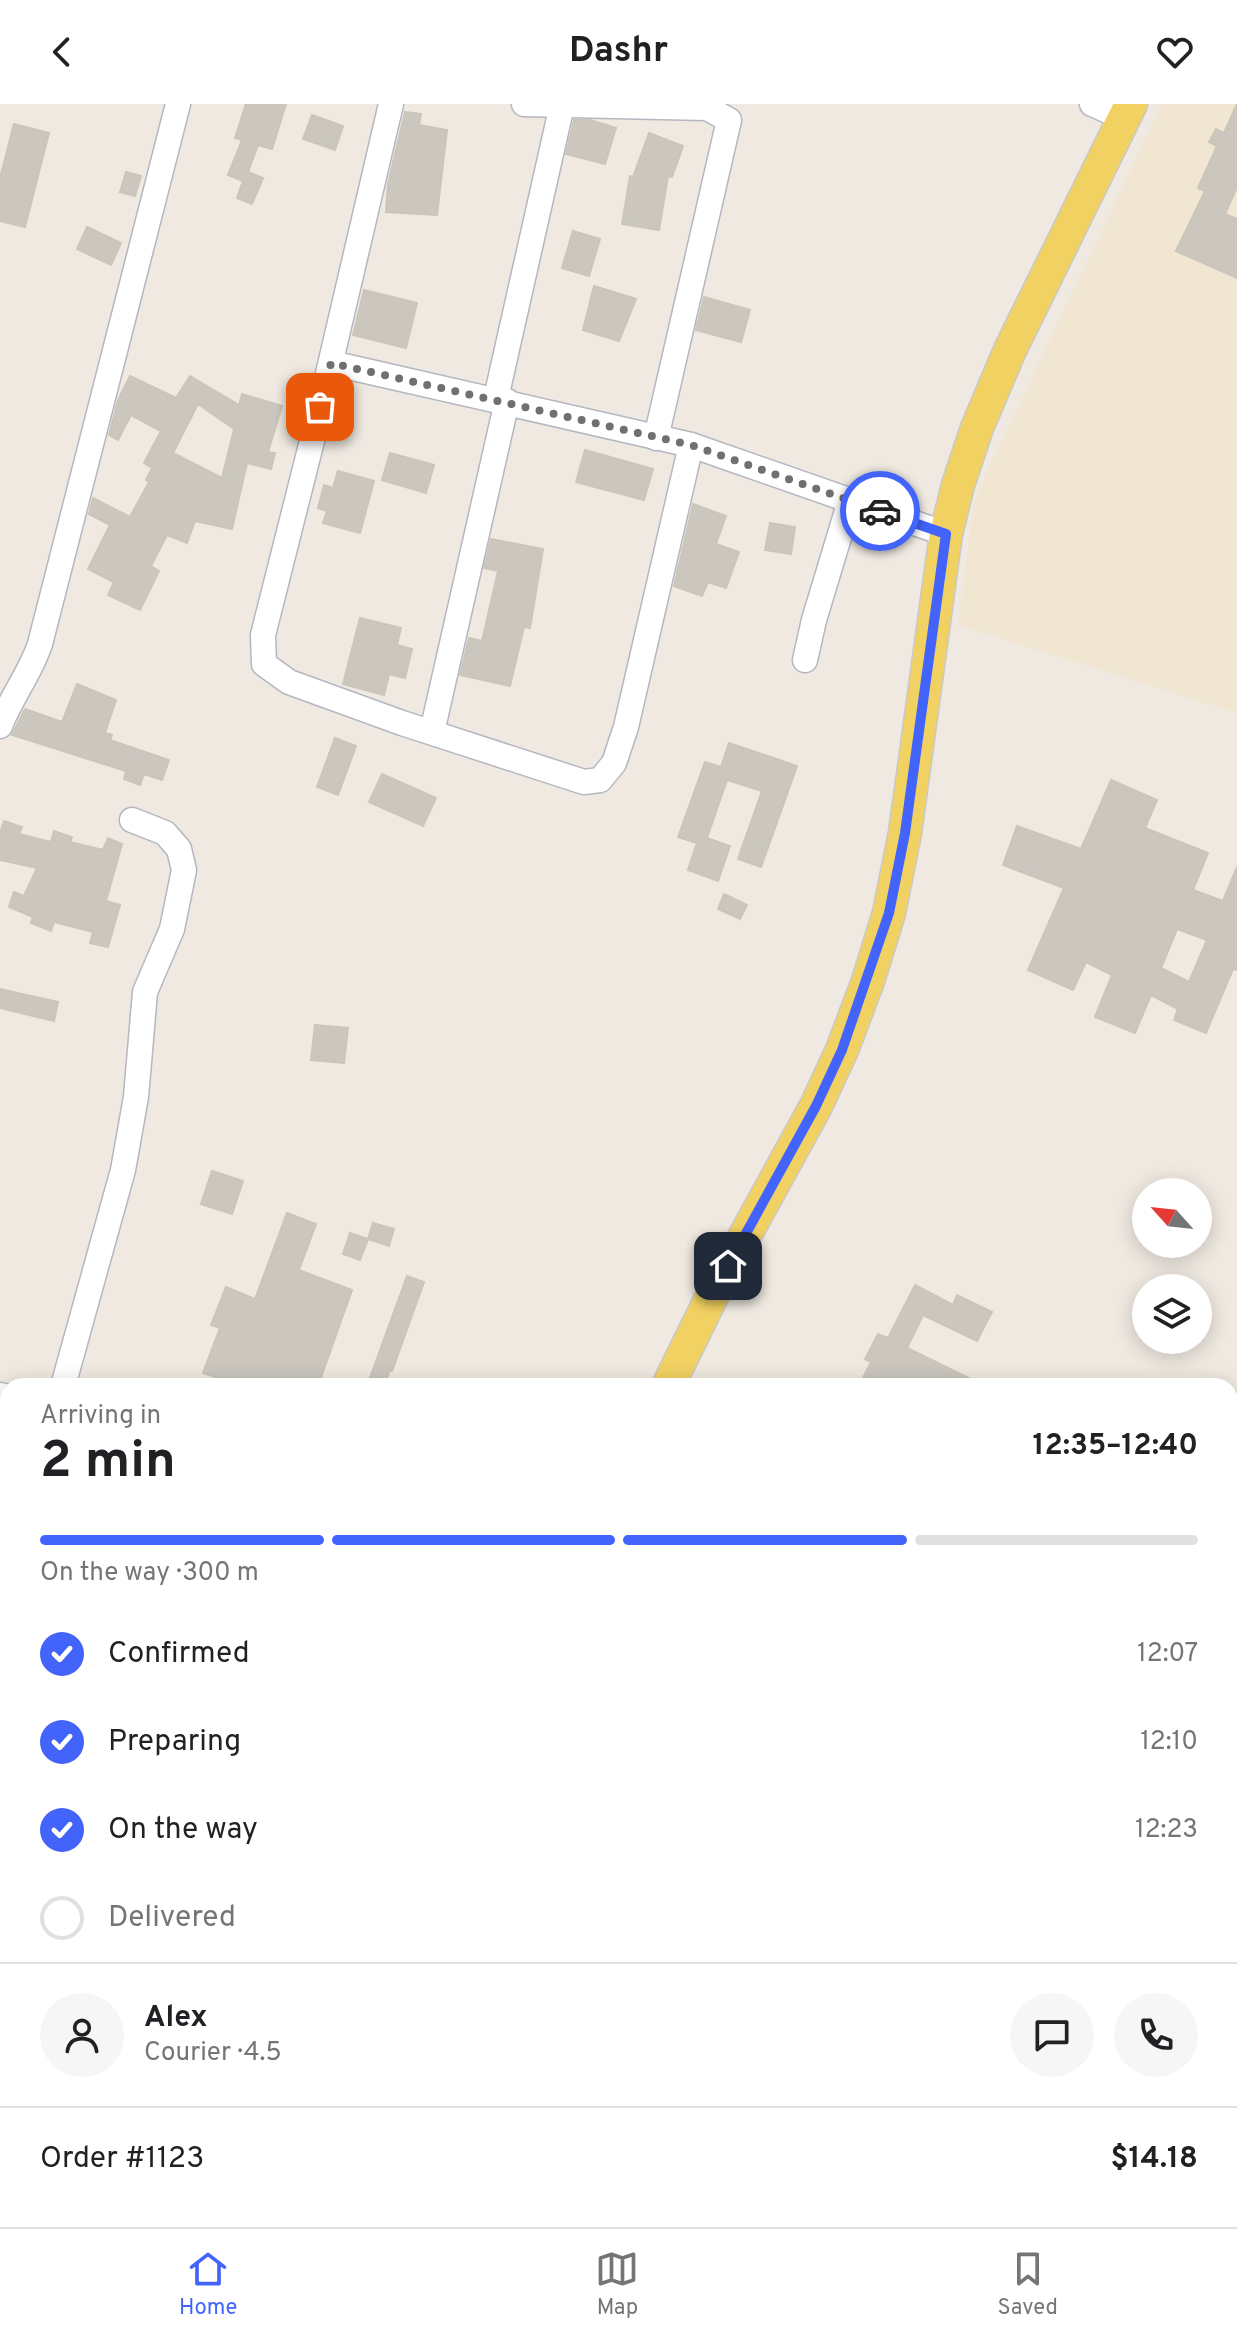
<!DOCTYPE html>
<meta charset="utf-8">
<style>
body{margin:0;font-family:Overpass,sans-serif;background:#f6f6f6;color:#202124;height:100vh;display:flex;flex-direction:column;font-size:30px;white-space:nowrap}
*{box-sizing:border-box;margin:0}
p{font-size:26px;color:#757577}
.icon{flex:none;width:44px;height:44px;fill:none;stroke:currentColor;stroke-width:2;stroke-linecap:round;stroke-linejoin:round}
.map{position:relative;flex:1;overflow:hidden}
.sheet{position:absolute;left:0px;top:1274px;width:1238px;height:850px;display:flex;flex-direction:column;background:#fff;border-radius:24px 24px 0 0;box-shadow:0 4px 20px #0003}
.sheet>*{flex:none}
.needle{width:52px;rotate:297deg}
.controls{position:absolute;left:1132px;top:1074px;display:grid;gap:16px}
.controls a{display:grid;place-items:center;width:80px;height:80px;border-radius:50%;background:#fff;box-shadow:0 4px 20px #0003;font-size:40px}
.pin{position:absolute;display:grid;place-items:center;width:68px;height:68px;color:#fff;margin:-34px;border-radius:16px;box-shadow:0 4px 12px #0006}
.courier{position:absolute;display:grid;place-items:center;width:80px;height:80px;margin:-40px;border:6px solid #4264fb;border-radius:50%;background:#fff;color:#222;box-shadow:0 2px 10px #0007}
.head em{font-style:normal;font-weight:700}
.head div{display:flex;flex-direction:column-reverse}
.head{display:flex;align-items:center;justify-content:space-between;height:136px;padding:0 40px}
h1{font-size:52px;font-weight:700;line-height:60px}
.bar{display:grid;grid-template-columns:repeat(4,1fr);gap:12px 8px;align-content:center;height:96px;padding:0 40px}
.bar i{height:10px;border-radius:6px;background:#e0e0e0}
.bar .on{background:#4264fb}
.bar p{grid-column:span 4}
.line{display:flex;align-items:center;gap:20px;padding:0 40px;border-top:2px solid #e0e0e0}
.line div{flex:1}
.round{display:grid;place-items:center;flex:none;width:84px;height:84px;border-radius:42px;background:#f6f6f6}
ol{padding:0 40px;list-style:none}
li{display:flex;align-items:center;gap:24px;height:88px}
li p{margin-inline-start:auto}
li .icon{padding:8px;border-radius:50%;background:#4264fb;color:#fff;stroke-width:4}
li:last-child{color:#757577}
li i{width:44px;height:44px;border:4px solid #e0e0e0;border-radius:50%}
header{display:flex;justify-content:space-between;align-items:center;height:104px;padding:0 40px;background:#fff;font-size:36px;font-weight:700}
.tabs{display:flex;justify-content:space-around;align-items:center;height:112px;border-top:2px solid #e0e0e0;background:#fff;font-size:22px;color:#757577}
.tabs a{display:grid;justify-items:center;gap:4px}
.tabs .on{color:#4264fb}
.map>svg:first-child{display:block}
</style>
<header><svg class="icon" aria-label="back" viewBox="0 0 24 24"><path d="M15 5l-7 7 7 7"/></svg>Dashr<svg class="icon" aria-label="heart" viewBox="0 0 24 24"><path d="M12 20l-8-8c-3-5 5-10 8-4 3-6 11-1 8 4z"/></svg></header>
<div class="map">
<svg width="1237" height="2123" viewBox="0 0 1237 2123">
<rect width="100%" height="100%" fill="#efe9e1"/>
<polygon fill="#f0e6d1" points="1162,0 1237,0 1237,609 958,521 974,396"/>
<g fill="#cbc7bf" stroke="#cbc5ba" stroke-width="2" fill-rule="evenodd">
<polygon points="246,0 286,0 272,45 258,41 248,68 263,74 252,100 237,94 243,77 228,71 242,36 235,34"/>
<polygon points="1237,0 1237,83 1225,110 1237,115 1237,174 1176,147 1205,87 1198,84 1217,42 1209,38 1216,25 1224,29"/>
<polygon points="405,8 421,10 419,21 447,26 437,111 386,108 388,80"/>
<polygon points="312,11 343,22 335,46 303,35"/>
<polygon points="574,16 590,16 616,24 605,60 566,50"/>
<polygon points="14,20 49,29 25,123 0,117 0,74"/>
<polygon points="649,29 683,42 672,73 668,72 659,126 622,120 630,72 633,73"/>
<polygon points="126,68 141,72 135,92 120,88"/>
<polygon points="87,123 121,139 111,161 77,145"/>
<polygon points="573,127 600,135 589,172 562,164"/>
<polygon points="594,182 636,195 619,237 583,226"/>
<polygon points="364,186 417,199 406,244 353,231"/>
<polygon points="704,193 750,206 741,238 696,226"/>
<path d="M130,272L176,294L190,272L239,301L242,290L282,302L268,348L275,349L271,365L247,359L232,425L195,417L187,439L167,431L151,462L159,467L140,506L108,491L114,478L88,465L110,421L89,410L93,394L130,413L149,378L146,376L152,364L144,359L161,327L131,311L118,336L109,331L118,296ZM198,300L234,325L222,374L173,349Z"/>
<polygon points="585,346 653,365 644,396 576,378"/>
<polygon points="390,349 434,361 426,389 382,376"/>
<polygon points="338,367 374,377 360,429 323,419 327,407 318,404 324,381 333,384"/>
<polygon points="693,400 726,412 716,440 739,448 726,484 708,478 702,492 674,482"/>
<polygon points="770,419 795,423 791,450 765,446"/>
<polygon points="491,435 543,445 530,524 524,523 510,582 460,571 469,534 482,537 498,467 484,464"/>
<polygon points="360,514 401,524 397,541 412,545 405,574 389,570 384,591 343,580"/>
<polygon points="77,580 116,596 105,629 112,631 110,636 169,656 162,676 144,670 140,681 124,675 126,667 12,631 25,605 62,618"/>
<polygon points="335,634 356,642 338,691 317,683"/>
<polygon points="729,639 797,662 761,763 738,755 762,687 727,676 707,734 730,742 718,777 688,766 697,739 678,733 705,658 721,663"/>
<polygon points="382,670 436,694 423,722 369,698"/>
<path d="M1111,676L1157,696L1145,724L1208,749L1193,786L1223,797L1237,763V866L1233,865L1206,929L1174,916L1178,905L1151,891L1135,929L1095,913L1112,871L1086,858L1073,886L1028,866L1064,784L1003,761L1017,722L1081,745ZM1177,825L1207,836L1189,878L1161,864Z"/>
<polygon points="4,717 22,723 19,730 51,738 54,727 72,733 70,738 103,746 108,734 122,740 106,797 120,801 108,843 90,839 93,828 54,818 51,827 31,819 33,813 9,803 14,788 24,792 37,764 0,756 0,729"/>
<polygon points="724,790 747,801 740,815 718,805"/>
<polygon points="0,885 58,898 54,917 0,904"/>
<polygon points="315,921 348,924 344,959 311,956"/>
<polygon points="212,1067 243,1077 232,1110 201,1100"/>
<polygon points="287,1109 316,1120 299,1166 352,1186 318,1282 240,1282 203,1269 220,1224 211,1221 226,1183 255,1195"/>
<polygon points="373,1119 394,1125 389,1142 368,1135"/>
<polygon points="350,1129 368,1135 360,1156 343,1150"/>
<polygon points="407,1172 424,1178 392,1267 390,1266 384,1282 367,1282"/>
<polygon points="915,1181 953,1201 957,1191 992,1208 977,1237 923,1211 907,1244 985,1282 859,1282 871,1258 865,1255 878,1230 888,1234"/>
</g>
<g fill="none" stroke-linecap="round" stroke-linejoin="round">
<g stroke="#b4b7c1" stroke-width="27">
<g id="minor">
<polyline points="391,0 315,325 263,531 264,560 289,578 402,619 584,678 600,676 614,659 626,623 691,341"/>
<polyline points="524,0 707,4 729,16 656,334"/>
<polyline points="1092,0 1124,14"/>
<polyline points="331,259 691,341 946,430"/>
<polyline points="496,294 562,1"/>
<polyline points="805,556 814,516 850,397"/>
<path d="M0,622C11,593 30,570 40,540L178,0"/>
<polyline points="432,628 507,297"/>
<polyline points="63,1282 123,1066 136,993 145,888 172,825 184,766 179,745 165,729 132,716"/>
<polyline points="0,1291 8,1293"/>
<polyline points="1230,1820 1237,1823"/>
</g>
</g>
<g stroke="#c9c9c9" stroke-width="35">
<g id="major">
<polyline points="668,1282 714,1188 816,1002 842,946 868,877 889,809 905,729 946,430 958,381 977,324 1010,246 1131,0"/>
<polyline points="300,2123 303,2116"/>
</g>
</g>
<use href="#minor" stroke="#fff" stroke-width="24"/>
<use href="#major" stroke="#f2d163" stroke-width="32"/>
</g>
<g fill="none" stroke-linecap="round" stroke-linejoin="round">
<polyline stroke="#726f6d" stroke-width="8" stroke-dasharray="0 14.4" points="320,303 331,259 691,341 880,407"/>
<polyline stroke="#4264fb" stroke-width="10" points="728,1162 816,1002 842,946 889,809 905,729 946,430 880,407"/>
</g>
</svg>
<div class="controls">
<a><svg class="needle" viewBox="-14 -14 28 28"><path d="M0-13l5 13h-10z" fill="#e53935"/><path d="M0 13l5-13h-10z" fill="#757577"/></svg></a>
<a><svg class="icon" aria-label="layers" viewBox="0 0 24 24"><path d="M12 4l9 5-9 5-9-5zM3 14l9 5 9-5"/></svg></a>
</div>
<div class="pin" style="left:320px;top:303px;background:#ea580c"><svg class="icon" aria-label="bag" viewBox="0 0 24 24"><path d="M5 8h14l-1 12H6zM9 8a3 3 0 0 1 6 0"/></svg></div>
<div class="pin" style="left:728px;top:1162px;background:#1f2937"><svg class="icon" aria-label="home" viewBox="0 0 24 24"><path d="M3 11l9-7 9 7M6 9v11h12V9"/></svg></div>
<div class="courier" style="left:880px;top:407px"><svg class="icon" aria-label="car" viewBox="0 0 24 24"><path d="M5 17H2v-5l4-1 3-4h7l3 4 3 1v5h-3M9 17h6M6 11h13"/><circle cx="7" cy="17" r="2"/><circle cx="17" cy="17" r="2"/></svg></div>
<section class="sheet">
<div class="head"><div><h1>2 min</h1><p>Arriving in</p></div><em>12:35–12:40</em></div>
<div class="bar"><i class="on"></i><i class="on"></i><i class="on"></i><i></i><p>On the way · 300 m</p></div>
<ol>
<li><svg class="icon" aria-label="check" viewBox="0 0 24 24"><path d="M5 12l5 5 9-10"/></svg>Confirmed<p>12:07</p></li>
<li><svg class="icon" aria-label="check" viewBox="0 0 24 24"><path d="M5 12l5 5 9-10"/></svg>Preparing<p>12:10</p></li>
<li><svg class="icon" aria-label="check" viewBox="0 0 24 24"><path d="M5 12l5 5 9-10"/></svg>On the way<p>12:23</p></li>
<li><i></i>Delivered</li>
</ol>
<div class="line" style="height:144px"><a class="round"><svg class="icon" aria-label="person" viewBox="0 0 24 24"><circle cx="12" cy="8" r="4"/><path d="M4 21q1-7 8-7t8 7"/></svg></a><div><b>Alex</b><p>Courier · 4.5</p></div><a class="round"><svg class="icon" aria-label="chat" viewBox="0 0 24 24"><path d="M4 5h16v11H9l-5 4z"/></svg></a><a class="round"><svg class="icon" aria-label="phone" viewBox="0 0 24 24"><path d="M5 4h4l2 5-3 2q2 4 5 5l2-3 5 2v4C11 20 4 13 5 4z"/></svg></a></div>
<div class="line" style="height:104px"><div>Order #1123</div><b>$14.18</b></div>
</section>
</div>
<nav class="tabs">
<a class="on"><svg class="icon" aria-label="home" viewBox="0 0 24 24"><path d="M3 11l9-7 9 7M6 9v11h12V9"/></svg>Home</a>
<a><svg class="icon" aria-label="map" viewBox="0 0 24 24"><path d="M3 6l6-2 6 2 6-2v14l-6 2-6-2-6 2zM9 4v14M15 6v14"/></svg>Map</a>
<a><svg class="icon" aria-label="saved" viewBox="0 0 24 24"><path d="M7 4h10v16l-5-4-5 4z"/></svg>Saved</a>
</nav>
